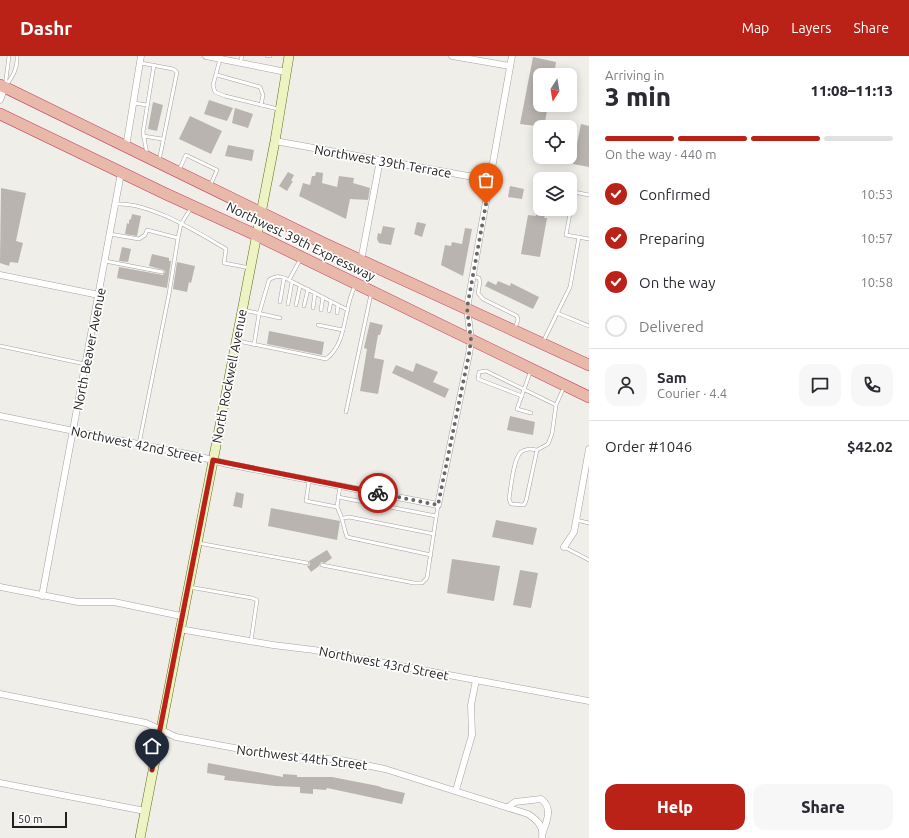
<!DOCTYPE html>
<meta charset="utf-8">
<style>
body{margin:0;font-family:Ubuntu,sans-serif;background:#f7f7f7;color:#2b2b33;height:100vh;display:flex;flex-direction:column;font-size:15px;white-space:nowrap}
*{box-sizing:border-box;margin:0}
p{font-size:13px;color:#7c7c81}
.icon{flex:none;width:22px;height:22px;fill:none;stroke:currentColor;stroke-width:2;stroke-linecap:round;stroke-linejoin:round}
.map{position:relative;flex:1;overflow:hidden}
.drawer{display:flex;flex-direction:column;background:#fff;width:320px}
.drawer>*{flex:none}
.needle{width:26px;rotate:191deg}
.fabs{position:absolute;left:533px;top:12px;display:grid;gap:8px}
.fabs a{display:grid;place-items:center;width:44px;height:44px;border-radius:8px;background:#fff;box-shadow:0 2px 10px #0003;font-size:20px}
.scale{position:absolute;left:12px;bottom:10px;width:55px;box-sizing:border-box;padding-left:4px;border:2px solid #212121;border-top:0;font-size:11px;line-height:14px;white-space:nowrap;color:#212121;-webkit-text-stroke:3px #fff;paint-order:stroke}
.pin{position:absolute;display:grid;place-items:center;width:34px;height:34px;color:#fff;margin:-41px -17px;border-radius:50% 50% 50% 0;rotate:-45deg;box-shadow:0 0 4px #0007}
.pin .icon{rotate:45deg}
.courier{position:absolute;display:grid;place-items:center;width:40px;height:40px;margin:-20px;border:3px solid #ba2218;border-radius:50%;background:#fff;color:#222;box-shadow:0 1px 5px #0007}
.headline em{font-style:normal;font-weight:800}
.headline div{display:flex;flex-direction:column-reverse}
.headline{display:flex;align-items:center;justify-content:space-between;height:68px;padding:0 16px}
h1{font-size:26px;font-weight:800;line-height:30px}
.bar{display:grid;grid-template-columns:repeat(4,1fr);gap:6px 4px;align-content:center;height:48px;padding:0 16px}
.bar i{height:5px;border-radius:3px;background:#e1e1e2}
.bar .on{background:#ba2218}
.bar p{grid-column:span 4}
.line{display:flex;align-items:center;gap:10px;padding:0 16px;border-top:1px solid #e1e1e2}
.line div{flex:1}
.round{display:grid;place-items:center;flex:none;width:42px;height:42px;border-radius:12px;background:#f7f7f7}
ol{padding:0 16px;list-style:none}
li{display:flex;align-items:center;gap:12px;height:44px}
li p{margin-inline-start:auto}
li .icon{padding:4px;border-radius:50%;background:#ba2218;color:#fff;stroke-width:4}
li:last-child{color:#7c7c81}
li i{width:22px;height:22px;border:2px solid #e1e1e2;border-radius:50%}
.action{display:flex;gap:8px;margin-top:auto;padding:8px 16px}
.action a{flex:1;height:46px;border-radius:12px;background:#ba2218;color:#fff;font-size:16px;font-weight:800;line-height:46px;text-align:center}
.action a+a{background:#f7f7f7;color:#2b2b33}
header{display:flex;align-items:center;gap:24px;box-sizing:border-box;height:56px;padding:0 20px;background:#ba2218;color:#fff}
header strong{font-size:19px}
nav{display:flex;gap:22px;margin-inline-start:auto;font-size:14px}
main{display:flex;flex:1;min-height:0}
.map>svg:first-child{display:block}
</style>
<header>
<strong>Dashr</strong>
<nav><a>Map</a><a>Layers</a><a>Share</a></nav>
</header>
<main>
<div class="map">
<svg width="589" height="782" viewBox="0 0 589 782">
<rect width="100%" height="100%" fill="#f0eee9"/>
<g fill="#b9b4af">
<polygon points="533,1 556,6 554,19 540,19 540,49 548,49 544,71 520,68"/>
<polygon points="209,44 233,52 227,65 204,58"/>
<polygon points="153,46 163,49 157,75 148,73"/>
<polygon points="235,52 253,58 248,72 232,67"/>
<polygon points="190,60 222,75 211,98 179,83"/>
<polygon points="581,68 589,70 589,111 573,108"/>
<polygon points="228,89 254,94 252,105 225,100"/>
<polygon points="288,116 294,119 291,125 293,125 287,135 279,130"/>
<polygon points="316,116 323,117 322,127 337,131 339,120 354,122 353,127 370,132 368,144 350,143 346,163 299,140 303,127 310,129 312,120 315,120"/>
<polygon points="510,130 524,133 522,143 508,141"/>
<polygon points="1,132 26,137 16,185 23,187 18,207 10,206 9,210 0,207"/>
<polygon points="536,157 545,159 544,162 547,162 540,201 521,198 528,159 536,160"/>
<polygon points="132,158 141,160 137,180 125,178 127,167 129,168 129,164 131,163"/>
<polygon points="417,166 426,168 422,181 414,178"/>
<polygon points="383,170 395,172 391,189 379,187 377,183 378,177 381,178"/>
<polygon points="465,172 472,173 463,220 441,209 445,189 451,190 452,186 462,188"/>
<polygon points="122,191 131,193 128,206 119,205"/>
<polygon points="152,198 169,202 169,205 171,205 167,232 117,222 119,211 163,219 165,216 164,214 149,210"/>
<polygon points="177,206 195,210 191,227 189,226 187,236 173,233"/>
<polygon points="488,225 496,229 498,225 510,230 511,227 539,241 533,253 485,230"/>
<polygon points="370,266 383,269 380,279 378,279 374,302 384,304 378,338 360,335 367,293 364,292"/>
<polygon points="269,275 324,286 322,299 267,288"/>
<polygon points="416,307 438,316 433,326 449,333 445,342 392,317 396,309 413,316"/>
<polygon points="510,360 535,366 533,379 507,374"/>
<polygon points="236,436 244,438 242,452 233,450"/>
<polygon points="271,452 340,465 337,484 268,470"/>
<polygon points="496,464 537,472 533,489 492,481"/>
<polygon points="327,494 332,502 325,507 321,506 319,510 311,516 307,510 310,509 309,505"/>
<polygon points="452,503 500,510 494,545 447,537"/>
<polygon points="520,514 538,517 531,552 513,549"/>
<polygon points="208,707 283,721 283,718 297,719 297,721 332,721 378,730 383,732 405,737 402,748 327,732 326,734 313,733 313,738 300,737 300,731 275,730 224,724 225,720 207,717"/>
</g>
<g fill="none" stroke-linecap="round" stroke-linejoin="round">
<g stroke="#a2a2a2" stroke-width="4">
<g id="service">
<path d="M9,0L5,31C12,21 18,13 17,0"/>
<polyline points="267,0 270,0"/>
<polyline points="220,3 213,29 215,36 225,40 278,53"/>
<polyline points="141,7 173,13 177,16 159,105"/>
<polyline points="240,7 242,0"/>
<polyline points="217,19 260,31 263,39 261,49"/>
<polyline points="134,47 147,49"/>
<polyline points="143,80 162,83"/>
<polyline points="147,98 143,76 154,9"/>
<polyline points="179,114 186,99 217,114 210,130"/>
<polyline points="589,139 574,136 566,179 589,183"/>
<path d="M116,148C150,146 197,176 226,193L224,207L250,212"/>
<polyline points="110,178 139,183 145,179 147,174 178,182"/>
<polyline points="301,202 289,224 348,254"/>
<polyline points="105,205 162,216"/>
<polyline points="473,220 479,222 480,226 478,237 483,243 517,260 518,264 515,272"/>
<polyline points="280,246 284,222"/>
<polyline points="288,248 292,226"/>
<polyline points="296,249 300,230"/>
<polyline points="304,250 308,233"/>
<polyline points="313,252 315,237"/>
<polyline points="243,254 280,262"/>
<polyline points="321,254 323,241"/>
<polyline points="329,255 331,245"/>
<polyline points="337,257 338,249"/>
<polyline points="557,257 589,270"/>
<polyline points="318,269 343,274"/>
<path d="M238,285L326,303C348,287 343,252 355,230"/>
<polyline points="543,286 570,231 579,181"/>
<path d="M254,289L259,258L269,224C277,219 281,220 289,224"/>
<polyline points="0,290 85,308"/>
<polyline points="531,314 517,353 531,357"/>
<polyline points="522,340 478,323 479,316 486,315 556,349 564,331"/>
<polyline points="346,356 371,238"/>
<polyline points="139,388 169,238 178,182 181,168 191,152"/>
<path d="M537,394C531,393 526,392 521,396C513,403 511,432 509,443L511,448L524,449L526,445L537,394L548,388L552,378L556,349"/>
<polyline points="309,425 306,445 337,451"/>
<path d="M340,430L337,451C344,463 342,468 347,481L431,499"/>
<polyline points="338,441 436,460"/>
<polyline points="383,450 385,439"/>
<polyline points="344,462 349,461 434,478"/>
<polyline points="576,464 589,467"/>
<polyline points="198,487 307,507"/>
<polyline points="564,491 589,504"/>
<polyline points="322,509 414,527 422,527 427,522 438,449"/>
<polyline points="189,531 252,542 257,544 251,585"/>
</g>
</g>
<g stroke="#a2a2a2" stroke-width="7">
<g id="minor">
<polyline points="206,0 286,16"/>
<polyline points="452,0 510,10"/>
<polyline points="0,44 5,31"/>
<polyline points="275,85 490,124"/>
<polyline points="126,91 141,0"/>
<polyline points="361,205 380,104"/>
<polyline points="0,219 99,239"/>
<polyline points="0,360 197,400 227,408 438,449 469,298 471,284 467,252 512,0"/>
<polyline points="564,491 574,476 589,393"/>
<polyline points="0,531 78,546 114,546 181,560"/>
<polyline points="42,540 121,117"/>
<polyline points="179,573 273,589 314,594 589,645"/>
<path d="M0,638L146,667L176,681L272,699L341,704L385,713L528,758C537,764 544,770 542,782"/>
<polyline points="0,727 145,755"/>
<polyline points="456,734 472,679 471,649 476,624"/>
<path d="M508,751L515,746L541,743C553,752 547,764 543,776"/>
</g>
</g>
<g stroke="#5e6e12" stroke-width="10">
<polyline id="secondary" points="140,782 275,85 289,0"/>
</g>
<g stroke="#c73c64" stroke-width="12">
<g id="trunk">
<polyline points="0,29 321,186 589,309"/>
<polyline points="0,58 166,138 256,179 589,341"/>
</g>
</g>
<use href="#service" stroke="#fff" stroke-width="3"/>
<use href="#minor" stroke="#fff" stroke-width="6"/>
<use href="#secondary" stroke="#eef3c4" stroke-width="9"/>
<use href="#trunk" stroke="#e8b9a8" stroke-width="11"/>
</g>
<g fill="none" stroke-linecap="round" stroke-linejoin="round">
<polyline stroke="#696967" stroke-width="4" stroke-dasharray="0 7.2" points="378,437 438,449 469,298 471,284 467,252 486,148"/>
<polyline stroke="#ba2218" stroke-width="5" points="152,714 213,404 378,437"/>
</g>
<g text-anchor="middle" stroke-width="3.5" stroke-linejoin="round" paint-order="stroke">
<g font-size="13" fill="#212121" stroke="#fff">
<text transform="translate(383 105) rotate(10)" y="5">Northwest 39th Terrace</text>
<text transform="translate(301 185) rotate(26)" y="5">Northwest 39th Expressway</text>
<text transform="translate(89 293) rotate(-79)" y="5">North Beaver Avenue</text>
<text transform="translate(229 320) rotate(-79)" y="5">North Rockwell Avenue</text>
<text transform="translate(137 388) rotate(12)" y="5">Northwest 42nd Street</text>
<text transform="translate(384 607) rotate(11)" y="5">Northwest 43rd Street</text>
<text transform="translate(302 701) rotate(7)" y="5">Northwest 44th Street</text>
</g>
</g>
</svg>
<div class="fabs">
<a><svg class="needle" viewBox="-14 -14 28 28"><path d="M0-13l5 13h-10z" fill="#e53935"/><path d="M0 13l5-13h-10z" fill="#7c7c81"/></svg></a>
<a><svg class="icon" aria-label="locate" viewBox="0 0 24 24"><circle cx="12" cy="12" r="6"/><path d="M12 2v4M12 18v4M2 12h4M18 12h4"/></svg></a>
<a><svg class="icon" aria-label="layers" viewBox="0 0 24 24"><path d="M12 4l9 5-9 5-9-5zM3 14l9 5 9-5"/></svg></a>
</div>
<div class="scale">50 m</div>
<div class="pin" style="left:486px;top:148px;background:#ea580c"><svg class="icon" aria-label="bag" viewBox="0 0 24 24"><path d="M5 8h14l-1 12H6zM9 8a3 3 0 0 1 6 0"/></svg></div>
<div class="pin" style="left:152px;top:714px;background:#1f2937"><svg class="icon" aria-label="home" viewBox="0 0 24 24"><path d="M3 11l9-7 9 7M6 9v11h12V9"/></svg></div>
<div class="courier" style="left:378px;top:437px"><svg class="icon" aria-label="bike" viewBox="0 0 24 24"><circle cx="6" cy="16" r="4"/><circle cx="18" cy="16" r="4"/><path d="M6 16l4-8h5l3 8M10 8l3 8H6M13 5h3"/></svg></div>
</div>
<section class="drawer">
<div class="headline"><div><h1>3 min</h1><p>Arriving in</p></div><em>11:08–11:13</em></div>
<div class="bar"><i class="on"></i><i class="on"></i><i class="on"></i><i></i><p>On the way · 440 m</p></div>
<ol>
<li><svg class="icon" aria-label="check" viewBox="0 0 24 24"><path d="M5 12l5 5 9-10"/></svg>Confirmed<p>10:53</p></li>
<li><svg class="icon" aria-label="check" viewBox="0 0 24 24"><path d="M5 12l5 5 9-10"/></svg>Preparing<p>10:57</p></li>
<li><svg class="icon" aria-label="check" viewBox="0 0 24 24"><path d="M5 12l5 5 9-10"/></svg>On the way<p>10:58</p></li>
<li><i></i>Delivered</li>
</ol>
<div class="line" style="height:72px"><a class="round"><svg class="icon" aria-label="person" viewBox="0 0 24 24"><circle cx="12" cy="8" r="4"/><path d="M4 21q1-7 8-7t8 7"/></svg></a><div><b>Sam</b><p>Courier · 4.4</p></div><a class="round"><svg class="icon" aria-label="chat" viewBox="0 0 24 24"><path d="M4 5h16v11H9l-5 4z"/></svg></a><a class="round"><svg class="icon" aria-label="phone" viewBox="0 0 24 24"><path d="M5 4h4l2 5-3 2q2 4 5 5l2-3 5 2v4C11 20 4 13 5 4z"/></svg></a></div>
<div class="line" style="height:52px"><div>Order #1046</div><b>$42.02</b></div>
<div class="action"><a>Help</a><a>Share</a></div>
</section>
</main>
